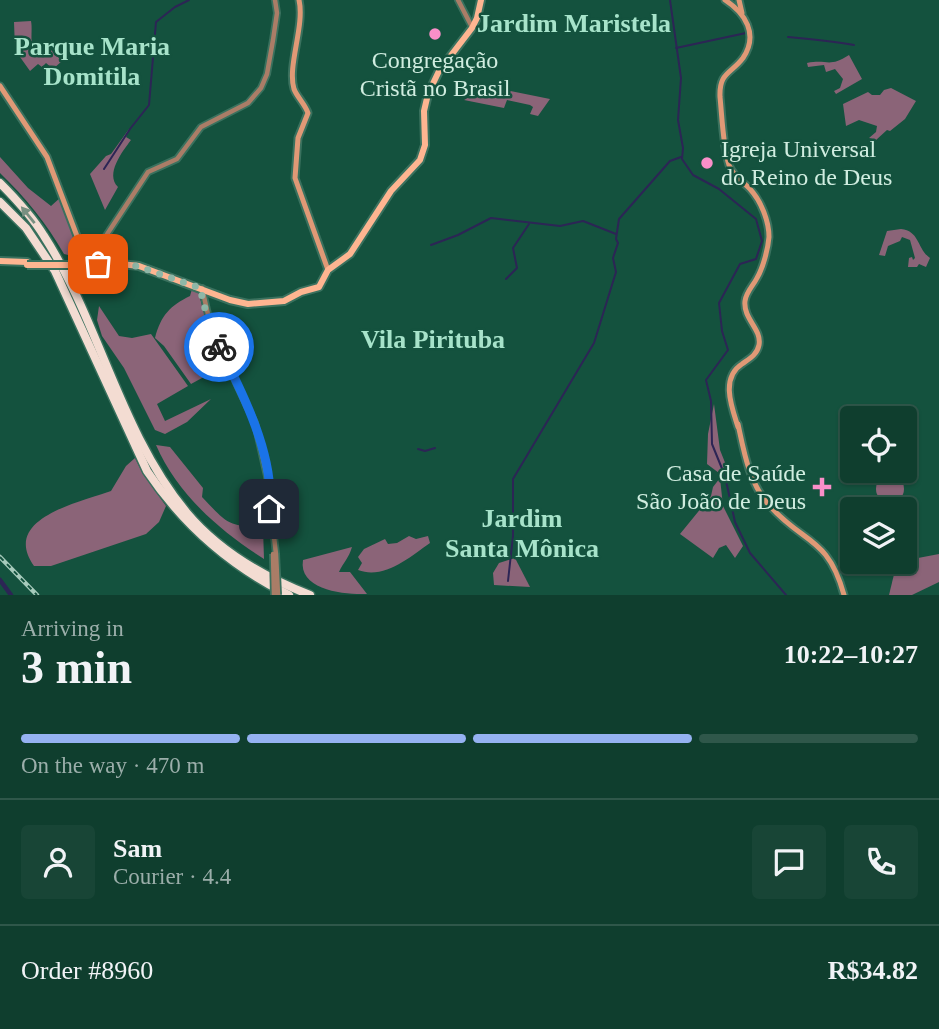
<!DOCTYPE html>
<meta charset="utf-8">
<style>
body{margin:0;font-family:Georgia,serif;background:#184536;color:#f1f3f6;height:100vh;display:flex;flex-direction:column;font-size:26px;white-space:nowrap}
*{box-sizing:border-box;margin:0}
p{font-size:23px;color:#9baeaa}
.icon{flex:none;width:38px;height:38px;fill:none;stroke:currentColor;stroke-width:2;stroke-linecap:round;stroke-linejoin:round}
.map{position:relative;height:595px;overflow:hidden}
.sheet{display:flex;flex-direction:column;background:#0f3e2e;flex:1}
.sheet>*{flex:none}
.buttons{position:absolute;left:840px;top:406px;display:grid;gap:14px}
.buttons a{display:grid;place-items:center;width:77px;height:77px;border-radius:7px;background:#0f3e2e;box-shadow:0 2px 5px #0004,0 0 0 2px #2f574a;font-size:35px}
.pin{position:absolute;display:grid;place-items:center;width:60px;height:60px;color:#fff;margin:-30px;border-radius:14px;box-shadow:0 4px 10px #0006}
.courier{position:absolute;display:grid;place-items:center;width:70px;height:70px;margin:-35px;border:5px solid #1a73e8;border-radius:50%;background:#fff;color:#222;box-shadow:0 2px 9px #0007}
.overview em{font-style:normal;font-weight:600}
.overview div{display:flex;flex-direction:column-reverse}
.overview{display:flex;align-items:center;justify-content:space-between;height:119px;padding:0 21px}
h1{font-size:46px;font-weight:600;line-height:52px}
.bar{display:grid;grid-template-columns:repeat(4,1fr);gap:10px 7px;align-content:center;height:84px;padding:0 21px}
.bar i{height:9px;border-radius:5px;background:#2f574a}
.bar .current{background:#95b2f1}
.bar p{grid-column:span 4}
.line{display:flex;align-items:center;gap:18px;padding:0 21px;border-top:2px solid #2f574a}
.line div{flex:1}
.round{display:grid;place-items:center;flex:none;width:74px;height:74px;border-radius:7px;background:#184536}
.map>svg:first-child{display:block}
</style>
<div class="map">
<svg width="939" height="595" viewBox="0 0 939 595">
<rect width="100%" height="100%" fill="#14523e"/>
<g fill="#8b6478">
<path d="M31,21C34,36 24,55 51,50L62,61L53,69L46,63L42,67L38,64L30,71L15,50L14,22Z"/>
<path d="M849,55L862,79L836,94L834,91L840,88L843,79L835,69L826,72L824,65L808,67L807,63C828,59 829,68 849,55Z"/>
<polygon points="495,88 550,99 538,116 530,114 533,107 530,105 507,100 504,108 464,100 475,94 487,94"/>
<polygon points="891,88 916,101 905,119 890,131 887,130 876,140 869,138 876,132 877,126 859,120 846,126 843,104 868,92 872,95 880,95 884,90"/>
<path d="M129,129L126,137L131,140C122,152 105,174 118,187L105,210L90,174L106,156L111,154Z"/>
<path d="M0,157L28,188L51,206L61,197L82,255L81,258L64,254C47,224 25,197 0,173Z"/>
<path d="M901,229C920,231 917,249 930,258L926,267L919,264L917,267H908L909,258L912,257L913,260L915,258L910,240L902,237L900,241L888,246L885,256L879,255L887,231Z"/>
<path d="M192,289L198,291L211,338L224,366L191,384L164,346L155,338C161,315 170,306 190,296Z"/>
<polygon points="99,306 119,336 132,338 151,334 188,386 157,404 165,421 211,399 187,422 165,434 155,430 124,368 102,336 97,320"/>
<polygon points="714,404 720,450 730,475 723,476 707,464 708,434"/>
<path d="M156,445L170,447L203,488L202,497C228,524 226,525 263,528L264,559C220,531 177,494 156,445Z"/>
<path d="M135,458L143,474L166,506L159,522L146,534L51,566H34C0,518 81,502 111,491L126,466Z"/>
<circle cx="890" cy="489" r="14"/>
<polygon points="720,478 723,506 743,546 735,558 726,545 719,548 713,558 680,534 711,496 713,487"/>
<path d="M409,536L416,539L428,536L430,543C410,557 384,580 358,570L362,563L358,557L364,549L385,539L388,544L397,543Z"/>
<path d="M352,547C349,558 343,563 339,572H350L367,594C345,595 298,590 303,560Z"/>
<polygon points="939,554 939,582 912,595 889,595 897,562"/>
<polygon points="515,558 530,587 494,585 493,573 499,563"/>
</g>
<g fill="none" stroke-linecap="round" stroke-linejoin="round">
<g stroke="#2c2555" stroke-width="2">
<polyline points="670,0 681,78 678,120 683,148 682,159 693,175 719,189 756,219 762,241 756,259 740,264 719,303 722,331 728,350 706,380 711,401 712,444 725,476 735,522 750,553 786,595"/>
<path d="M788,37C810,39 832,41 854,45"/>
<polyline points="676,48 746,33"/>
<polyline points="104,169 130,129 149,105 156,22 175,7 189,0"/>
<polyline points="431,245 458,235 491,218 560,226 583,221 616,234"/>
<polyline points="506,279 517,268 513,248 529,224"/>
<polyline points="418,449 425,451 435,448"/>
<polyline points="508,581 513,536 513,479 594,343 616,272 613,258 618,243 616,239 619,219 670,161 681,157"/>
</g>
<polyline stroke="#2c2555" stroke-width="4.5" points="0,580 11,595"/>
<g stroke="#3a715e" stroke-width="8">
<g id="tertiary">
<polyline points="458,0 472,27"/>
<polyline points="86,261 98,248 148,172 177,159 201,127 248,103 261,88 267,74 273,40 277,13 275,0"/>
<polyline points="202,288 212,332 255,423 267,476 276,554"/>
</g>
</g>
<g stroke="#3a715e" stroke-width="9">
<g id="secondary">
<path d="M299,0C305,26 287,66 294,89C297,97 305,104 308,113L298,138L295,178L328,270"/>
<path d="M725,0C745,13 759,34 743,58C731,74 719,72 720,97C722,116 723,147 729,165C733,176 742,181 750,189C761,201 769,221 769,237C768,249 763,268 757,278C753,286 746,292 745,301C743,319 762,329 759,345C757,355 749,359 742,364C720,378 732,408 738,427"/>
<polyline points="739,0 742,13"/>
<polyline points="0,86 47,157 88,265"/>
<polyline points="84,246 89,253 104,259"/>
<path d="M738,424C744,452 749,483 769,505C803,544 828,536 844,595"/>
</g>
</g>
<g stroke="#3a715e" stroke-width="10">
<g id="primary">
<polyline points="0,261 27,262"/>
<polyline points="80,265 112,263 139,266 230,300 248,304 284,301 301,292 319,287 328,270 350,254 391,191 420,160 425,145 424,111 428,94 439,71 472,28 477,18 481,0"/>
</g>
</g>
<g stroke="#3a715e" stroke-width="11">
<g id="motorway">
<path d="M0,183C16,199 32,216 44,236C100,323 120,433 187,513C219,551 264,577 310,595"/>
<path d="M0,202L26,228L55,271L147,471C184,526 230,566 289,595"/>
</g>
</g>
<use href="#tertiary" stroke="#aa7d67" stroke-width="4.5"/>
<use href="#secondary" stroke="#e09976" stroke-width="5"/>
<use href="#primary" stroke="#feb591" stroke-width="6"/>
<use href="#motorway" stroke="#f3dcd2" stroke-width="8"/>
<g stroke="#a6cabb" stroke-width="4.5">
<polyline id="rail" points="0,557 37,595"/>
</g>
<use href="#rail" stroke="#14523e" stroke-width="2" stroke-dasharray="5" stroke-linecap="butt"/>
<g stroke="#3a715e" stroke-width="8" stroke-linecap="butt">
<g id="tertiary-bridge">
<polyline points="273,554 274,595"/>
<polyline points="276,554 278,595"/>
</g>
</g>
<g stroke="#3a715e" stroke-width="10" stroke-linecap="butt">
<polyline id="primary-bridge" points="27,265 80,265"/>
</g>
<use href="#tertiary-bridge" stroke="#aa7d67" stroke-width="4.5"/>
<use href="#primary-bridge" stroke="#feb591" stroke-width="6"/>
</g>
<defs><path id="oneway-solid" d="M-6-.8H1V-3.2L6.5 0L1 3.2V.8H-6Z" transform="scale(1.75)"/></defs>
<use fill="#789081" href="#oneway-solid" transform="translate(28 215) rotate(-129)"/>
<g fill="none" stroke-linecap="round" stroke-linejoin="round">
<polyline stroke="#8eb7a7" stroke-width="7" stroke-dasharray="0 12.6" points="98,264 137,266 200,288 209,325 219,347"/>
<path stroke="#1a73e8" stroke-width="9" d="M219,347C242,391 276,459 269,509"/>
</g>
<g fill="#f98fc9" stroke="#14523e" stroke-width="2.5">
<circle cx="435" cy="34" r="7"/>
<circle cx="707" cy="163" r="7"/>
<path d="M818.5 476.5h7v7h7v7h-7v7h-7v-7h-7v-7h7z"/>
</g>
<g text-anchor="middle" stroke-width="5" stroke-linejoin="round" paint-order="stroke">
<g font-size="24" fill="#d0ede0" stroke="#14523e">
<text x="435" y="68">Congregação<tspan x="435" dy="28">Cristã no Brasil</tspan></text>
<text x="721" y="157" text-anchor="start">Igreja Universal<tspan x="721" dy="28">do Reino de Deus</tspan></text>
<text x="806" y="481" text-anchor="end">Casa de Saúde<tspan x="806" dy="28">São João de Deus</tspan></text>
</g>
<g font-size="26" font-weight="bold" fill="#a7e3ca" stroke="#14523e">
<text x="574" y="32">Jardim Maristela</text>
<text x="92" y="55">Parque Maria<tspan x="92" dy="30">Domitila</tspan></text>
<text x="433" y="348">Vila Pirituba</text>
<text x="522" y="527">Jardim<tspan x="522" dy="30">Santa Mônica</tspan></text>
</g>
</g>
</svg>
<div class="buttons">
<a><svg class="icon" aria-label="locate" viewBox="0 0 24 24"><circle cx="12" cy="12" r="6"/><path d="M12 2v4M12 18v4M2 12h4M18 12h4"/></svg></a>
<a><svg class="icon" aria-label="layers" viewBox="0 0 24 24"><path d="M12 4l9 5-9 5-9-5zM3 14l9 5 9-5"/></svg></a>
</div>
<div class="pin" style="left:98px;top:264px;background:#ea580c"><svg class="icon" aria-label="bag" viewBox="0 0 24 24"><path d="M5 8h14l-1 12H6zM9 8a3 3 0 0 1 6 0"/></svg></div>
<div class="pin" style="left:269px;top:509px;background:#1f2937"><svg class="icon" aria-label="home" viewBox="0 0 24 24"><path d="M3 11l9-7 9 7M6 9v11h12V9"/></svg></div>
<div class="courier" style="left:219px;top:347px"><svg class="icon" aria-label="bike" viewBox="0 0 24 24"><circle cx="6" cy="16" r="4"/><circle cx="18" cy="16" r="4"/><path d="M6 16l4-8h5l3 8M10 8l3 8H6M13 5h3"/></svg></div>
</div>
<section class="sheet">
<div class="overview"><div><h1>3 min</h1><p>Arriving in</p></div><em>10:22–10:27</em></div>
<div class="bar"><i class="current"></i><i class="current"></i><i class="current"></i><i></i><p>On the way · 470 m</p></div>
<div class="line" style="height:126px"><a class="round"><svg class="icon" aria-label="person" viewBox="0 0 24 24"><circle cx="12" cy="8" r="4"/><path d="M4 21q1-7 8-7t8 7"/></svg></a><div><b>Sam</b><p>Courier · 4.4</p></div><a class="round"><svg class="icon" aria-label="chat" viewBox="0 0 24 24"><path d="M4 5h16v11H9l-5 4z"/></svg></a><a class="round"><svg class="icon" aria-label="phone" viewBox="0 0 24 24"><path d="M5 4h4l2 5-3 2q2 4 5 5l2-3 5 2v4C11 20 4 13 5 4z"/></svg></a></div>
<div class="line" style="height:91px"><div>Order #8960</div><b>R$34.82</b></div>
</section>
